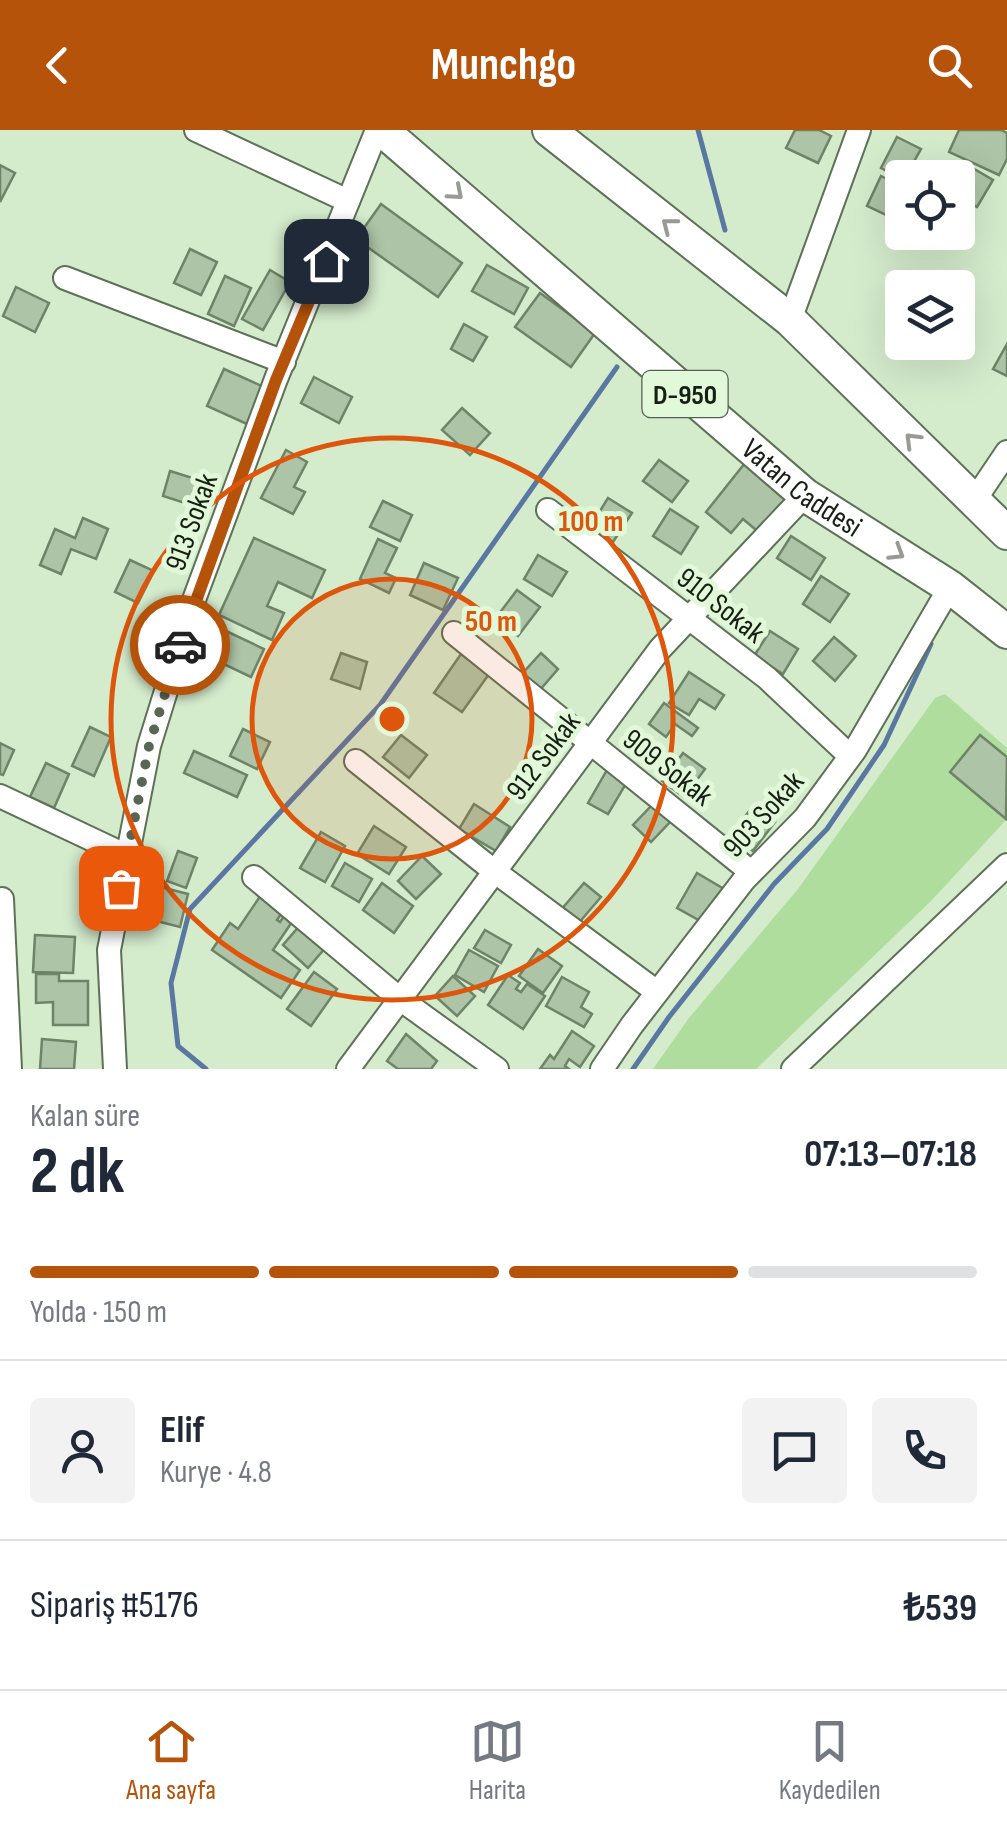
<!DOCTYPE html>
<html lang="tr">
<meta charset="utf-8">
<style>
body{margin:0;font-family:"Sofia Sans Condensed",sans-serif;background:#f2f2f3;color:#1f2937;height:100vh;display:flex;flex-direction:column;font-size:38px;white-space:nowrap}
*{box-sizing:border-box;margin:0}
p{font-size:32px;color:#747a83}
.icon{flex:none;width:55px;height:55px;fill:none;stroke:currentColor;stroke-width:2;stroke-linecap:round;stroke-linejoin:round}
.map{position:relative;height:939px;overflow:hidden}
.side{display:flex;flex-direction:column;background:#fff;flex:1}
.side>*{flex:none}
.fabs{position:absolute;left:885px;top:30px;display:grid;gap:20px}
.fabs a{display:grid;place-items:center;width:90px;height:90px;border-radius:10px;background:#fff;box-shadow:0 10px 40px #0002;font-size:50px}
.pin{position:absolute;display:grid;place-items:center;width:85px;height:85px;color:#fff;margin:-42px;border-radius:20px;box-shadow:0 5px 15px #0006}
.courier{position:absolute;display:grid;place-items:center;width:100px;height:100px;margin:-50px;border:8px solid #b45309;border-radius:50%;background:#fff;color:#222;box-shadow:0 2px 12px #0007}
.summary em{font-style:normal;font-weight:700}
.summary div{display:flex;flex-direction:column-reverse}
.summary{display:flex;align-items:center;justify-content:space-between;height:170px;padding:0 30px}
h1{font-size:65px;font-weight:700;line-height:75px}
.bar{display:grid;grid-template-columns:repeat(4,1fr);gap:15px 10px;align-content:center;height:120px;padding:0 30px}
.bar i{height:12px;border-radius:8px;background:#e0e1e3}
.bar .active{background:#b45309}
.bar p{grid-column:span 4}
.line{display:flex;align-items:center;gap:25px;padding:0 30px;border-top:2px solid #e0e1e3}
.line div{flex:1}
.round{display:grid;place-items:center;flex:none;width:105px;height:105px;border-radius:10px;background:#f2f2f3}
header{display:flex;justify-content:space-between;align-items:center;height:130px;padding:0 30px;background:#b45309;color:#fff;font-size:45px;font-weight:700}
.menu{display:flex;justify-content:space-around;align-items:center;height:140px;border-top:2px solid #e0e1e3;background:#fff;font-size:28px;color:#747a83}
.menu a{display:grid;justify-items:center;gap:5px}
.menu .active{color:#b45309}
.map>svg:first-child{display:block}
</style>
<header><svg class="icon" aria-label="back" viewBox="0 0 24 24"><path d="M15 5l-7 7 7 7"/></svg>Munchgo<svg class="icon" aria-label="search" viewBox="0 0 24 24"><circle cx="10" cy="10" r="6"/><path d="M15 15l6 6"/></svg></header>
<div class="map">
<svg width="1007" height="939" viewBox="0 0 1007 939">
<rect width="100%" height="100%" fill="#d4ebcc"/>
<polygon fill="#aedd9d" points="945,564 1007,618 1007,689 931,771 756,939 653,939 689,888 798,759 935,568"/>
<g fill="none" stroke-linecap="round" stroke-linejoin="round">
<g stroke="#5a77a2" stroke-width="5">
<polyline points="698,0 725,100"/>
<polyline points="206,939 178,916 171,853 190,779 380,575 617,237"/>
<polyline points="633,939 669,887 774,754 827,699 884,615 931,514"/>
</g>
</g>
<g fill="#adc4a6" stroke="#6e8367" stroke-width="2.5">
<polygon points="795,0 819,0 831,6 818,33 786,18"/>
<polygon points="959,0 1001,0 1007,3 1007,29 999,45 949,22"/>
<polygon points="897,7 921,19 912,35 920,39 915,48 902,49 881,38"/>
<polygon points="964,33 993,50 977,77 958,66 958,48 955,48"/>
<polygon points="0,35 15,43 0,72"/>
<polygon points="881,46 893,52 887,63 892,65 898,53 902,55 901,92 867,76"/>
<polygon points="381,74 462,133 438,167 356,109"/>
<polygon points="190,119 217,132 201,165 174,153"/>
<polygon points="487,135 528,158 514,184 472,161"/>
<polygon points="270,140 290,152 263,200 242,189"/>
<polygon points="225,146 251,158 234,196 208,184"/>
<polygon points="16,157 49,173 35,202 3,186"/>
<polygon points="540,163 595,203 571,237 515,197"/>
<polygon points="464,194 487,207 473,231 451,219"/>
<polygon points="1007,214 1007,246 993,239"/>
<polygon points="224,239 264,257 247,294 207,276"/>
<polygon points="314,247 352,267 339,293 301,273"/>
<polygon points="462,278 490,303 470,325 442,300"/>
<polygon points="286,320 307,332 294,357 305,362 293,384 261,368"/>
<polygon points="659,330 688,351 672,372 643,351"/>
<polygon points="745,333 790,369 762,405 743,389 731,403 706,382"/>
<polygon points="170,341 199,350 191,375 163,366"/>
<polygon points="608,368 632,383 613,412 590,397"/>
<polygon points="383,371 412,385 400,411 370,397"/>
<polygon points="670,379 698,397 681,424 653,406"/>
<polygon points="83,388 108,399 96,429 71,419 61,444 40,435 55,399 75,408"/>
<polygon points="791,406 825,428 811,450 777,428"/>
<polygon points="254,408 325,440 312,468 278,452 267,476 284,483 272,510 219,485"/>
<polygon points="378,409 397,418 385,443 396,448 389,463 360,449"/>
<polygon points="538,425 567,442 552,466 524,449"/>
<polygon points="130,430 154,441 138,473 115,462"/>
<polygon points="424,433 458,448 443,480 410,465"/>
<polygon points="821,446 849,464 830,492 803,474"/>
<polygon points="517,460 540,477 518,506 495,489"/>
<polygon points="226,501 264,519 251,547 213,529"/>
<polygon points="770,501 798,519 783,544 754,526"/>
<polygon points="834,507 856,526 835,551 813,531"/>
<polygon points="341,523 367,532 360,559 331,549"/>
<polygon points="541,523 558,539 539,561 521,545"/>
<polygon points="461,524 489,544 462,582 434,563"/>
<polygon points="689,542 724,565 715,579 699,569 689,585 669,573"/>
<polygon points="664,573 698,598 692,606 675,594 666,607 649,594"/>
<polygon points="90,597 111,607 94,646 72,636"/>
<polygon points="243,599 270,612 257,639 230,626"/>
<polygon points="401,605 427,625 409,648 383,627"/>
<polygon points="980,605 1007,627 1006,689 950,642"/>
<polygon points="0,613 14,620 3,645 0,644"/>
<polygon points="194,621 247,645 237,667 184,643"/>
<polygon points="683,623 705,639 684,667 662,651"/>
<polygon points="46,633 69,644 54,678 30,667"/>
<polygon points="607,640 627,652 608,684 588,673"/>
<polygon points="654,673 672,690 651,712 633,695"/>
<polygon points="474,674 510,697 496,721 459,699"/>
<polygon points="754,675 775,692 753,721 731,704"/>
<polygon points="374,696 406,717 389,744 357,724"/>
<polygon points="321,702 345,716 325,752 300,738"/>
<polygon points="178,721 197,728 186,758 167,751"/>
<polygon points="422,726 441,744 416,769 398,751"/>
<polygon points="345,733 372,749 359,772 332,756"/>
<polygon points="697,743 724,759 704,793 677,778"/>
<polygon points="382,753 413,776 394,803 363,780"/>
<polygon points="584,753 601,767 577,795 560,781"/>
<polygon points="157,756 188,764 180,797 149,789"/>
<polygon points="263,762 286,777 277,790 280,792 288,780 296,786 273,820 300,840 281,868 212,820 230,793 238,799"/>
<polygon points="301,794 326,817 308,838 283,815"/>
<polygon points="485,800 511,815 501,833 474,818"/>
<polygon points="35,805 75,807 73,843 33,842"/>
<polygon points="538,819 562,836 543,863 519,846"/>
<polygon points="469,820 498,836 484,862 455,845"/>
<polygon points="314,842 337,859 311,896 287,879"/>
<polygon points="36,844 59,844 59,851 88,851 88,895 53,895 53,872 36,873"/>
<polygon points="508,845 520,853 516,859 521,862 527,854 545,866 523,899 488,875"/>
<polygon points="453,846 475,866 457,886 435,866"/>
<polygon points="562,847 589,862 581,877 592,884 584,897 546,876"/>
<polygon points="572,901 594,916 580,937 569,929 565,936 569,939 540,939 550,925 554,929"/>
<polygon points="406,904 437,931 431,939 398,939 387,931"/>
<polygon points="42,909 76,912 74,939 40,939"/>
</g>
<g fill="none" stroke-linecap="round" stroke-linejoin="round">
<g stroke="#5d7156" stroke-width="26">
<g id="minor">
<polyline points="196,0 348,71"/>
<polyline points="65,148 284,232"/>
<polyline points="790,190 859,0"/>
<polyline points="974,371 1007,322"/>
<polyline points="548,380 767,548 850,626"/>
<polyline points="454,503 751,742"/>
<polyline points="356,631 494,741 657,862"/>
<polyline points="0,666 127,726"/>
<polyline points="254,747 400,869 497,939"/>
<polyline points="2,769 10,939"/>
<polyline points="115,939 109,820 149,616 195,467 276,249 377,0"/>
<polyline points="348,939 660,519 805,365"/>
<polyline points="602,939 632,895 744,750 805,688 855,620 950,457"/>
<polyline points="793,939 1007,735"/>
</g>
</g>
<g stroke="#5d7156" stroke-width="36">
<g id="highway">
<path id="s1" d="M382,0L805,365L950,457L1007,502"/>
<polyline points="549,0 790,190 1007,403"/>
</g>
</g>
<use href="#minor" stroke="#fff" stroke-width="22"/>
<use href="#highway" stroke="#fff" stroke-width="32"/>
</g>
<defs><path id="oneway-chevron" d="M-2-3.5L2.5 0L-2 3.5" fill="none" stroke-width="1.6" stroke-linecap="round" stroke-linejoin="round" transform="scale(2.5)"/></defs>
<g stroke="#979a95">
<use href="#oneway-chevron" transform="translate(456 63) rotate(41)"/>
<use href="#oneway-chevron" transform="translate(669 95) rotate(-142)"/>
<use href="#oneway-chevron" transform="translate(912 310) rotate(-135)"/>
<use href="#oneway-chevron" transform="translate(897 423) rotate(32)"/>
</g>
<g fill="none" stroke-linecap="round" stroke-linejoin="round">
<polyline stroke="#596654" stroke-width="10" stroke-dasharray="0 18" points="121,758 149,616 180,515"/>
<polyline stroke="#b45309" stroke-width="12" points="180,515 276,250 326,131"/>
</g>
<circle cx="392" cy="589" r="140" fill="#de560c" fill-opacity=".12"/>
<g fill="none" stroke="#de560c" stroke-width="5">
<circle cx="392" cy="589" r="140"/>
<circle cx="392" cy="589" r="281"/>
</g>
<g text-anchor="middle" stroke-width="10" stroke-linejoin="round" paint-order="stroke">
<rect fill="#e1f8d9" stroke="#54604f" stroke-width="2.5" x="642.5" y="241" width="85" height="46" rx="8"/>
<g font-size="28" font-weight="bold" fill="#171f14">
<text x="685" y="274">D-950</text>
</g>
<g font-size="30" fill="#171f14" stroke="#e1f8d9">
<text dy="10" stroke="none"><textPath href="#s1" startOffset="552">Vatan Caddesi</textPath></text>
<text transform="translate(191 392) rotate(-70)" y="10">913 Sokak</text>
<text transform="translate(721 475) rotate(38)" y="10">910 Sokak</text>
<text transform="translate(543 626) rotate(-53)" y="10">912 Sokak</text>
<text transform="translate(668 637) rotate(38)" y="10">909 Sokak</text>
<text transform="translate(763 684) rotate(-48)" y="10">903 Sokak</text>
</g>
</g>
<circle cx="392" cy="589" r="15" fill="#de560c" stroke="#e1f8d9" stroke-width="5"/>
<g font-size="30" text-anchor="middle" font-weight="bold" fill="#de560c" stroke="#e1f8d9" stroke-width="10" stroke-linejoin="round" paint-order="stroke">
<text x="591" y="401">100 m</text>
<text x="491" y="501">50 m</text>
</g>
</svg>
<div class="fabs">
<a><svg class="icon" aria-label="locate" viewBox="0 0 24 24"><circle cx="12" cy="12" r="6"/><path d="M12 2v4M12 18v4M2 12h4M18 12h4"/></svg></a>
<a><svg class="icon" aria-label="layers" viewBox="0 0 24 24"><path d="M12 4l9 5-9 5-9-5zM3 14l9 5 9-5"/></svg></a>
</div>
<div class="pin" style="left:121px;top:758px;background:#ea580c"><svg class="icon" aria-label="bag" viewBox="0 0 24 24"><path d="M5 8h14l-1 12H6zM9 8a3 3 0 0 1 6 0"/></svg></div>
<div class="pin" style="left:326px;top:131px;background:#1f2937"><svg class="icon" aria-label="home" viewBox="0 0 24 24"><path d="M3 11l9-7 9 7M6 9v11h12V9"/></svg></div>
<div class="courier" style="left:180px;top:515px"><svg class="icon" aria-label="car" viewBox="0 0 24 24"><path d="M5 17H2v-5l4-1 3-4h7l3 4 3 1v5h-3M9 17h6M6 11h13"/><circle cx="7" cy="17" r="2"/><circle cx="17" cy="17" r="2"/></svg></div>
</div>
<section class="side">
<div class="summary"><div><h1>2 dk</h1><p>Kalan süre</p></div><em>07:13–07:18</em></div>
<div class="bar"><i class="active"></i><i class="active"></i><i class="active"></i><i></i><p>Yolda · 150 m</p></div>
<div class="line" style="height:180px"><a class="round"><svg class="icon" aria-label="person" viewBox="0 0 24 24"><circle cx="12" cy="8" r="4"/><path d="M4 21q1-7 8-7t8 7"/></svg></a><div><b>Elif</b><p>Kurye · 4.8</p></div><a class="round"><svg class="icon" aria-label="chat" viewBox="0 0 24 24"><path d="M4 5h16v11H9l-5 4z"/></svg></a><a class="round"><svg class="icon" aria-label="phone" viewBox="0 0 24 24"><path d="M5 4h4l2 5-3 2q2 4 5 5l2-3 5 2v4C11 20 4 13 5 4z"/></svg></a></div>
<div class="line" style="height:130px"><div>Sipariş #5176</div><b>₺539</b></div>
</section>
<nav class="menu">
<a class="active"><svg class="icon" aria-label="home" viewBox="0 0 24 24"><path d="M3 11l9-7 9 7M6 9v11h12V9"/></svg>Ana sayfa</a>
<a><svg class="icon" aria-label="map" viewBox="0 0 24 24"><path d="M3 6l6-2 6 2 6-2v14l-6 2-6-2-6 2zM9 4v14M15 6v14"/></svg>Harita</a>
<a><svg class="icon" aria-label="saved" viewBox="0 0 24 24"><path d="M7 4h10v16l-5-4-5 4z"/></svg>Kaydedilen</a>
</nav>
